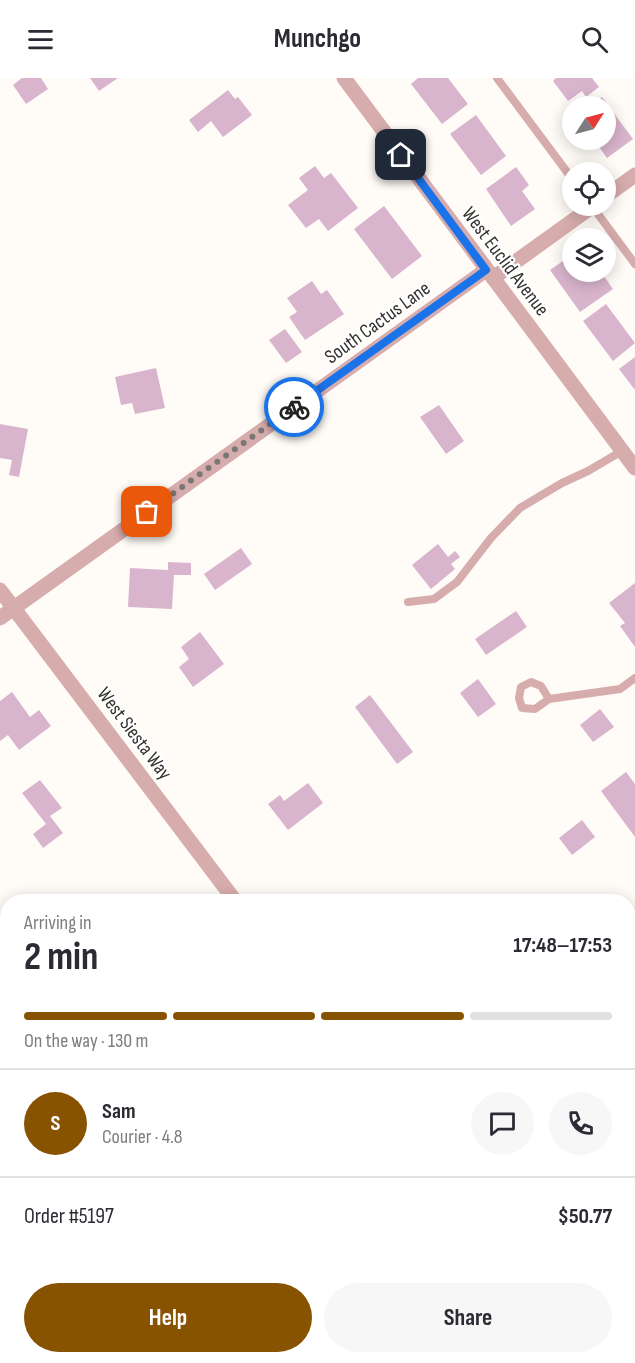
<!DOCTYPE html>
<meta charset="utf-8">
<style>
body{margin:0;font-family:"Sofia Sans Condensed",sans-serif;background:#f7f7f7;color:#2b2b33;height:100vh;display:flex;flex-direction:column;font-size:22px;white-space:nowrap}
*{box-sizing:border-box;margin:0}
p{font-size:20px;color:#7c7c81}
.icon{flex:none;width:33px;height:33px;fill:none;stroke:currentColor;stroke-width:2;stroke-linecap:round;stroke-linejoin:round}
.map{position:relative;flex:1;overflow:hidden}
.side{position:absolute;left:0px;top:816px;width:636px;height:470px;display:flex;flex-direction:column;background:#fff;border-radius:24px 24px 0 0;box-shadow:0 3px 15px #0003}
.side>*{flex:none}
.needle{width:39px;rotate:54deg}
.tools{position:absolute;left:562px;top:18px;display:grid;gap:12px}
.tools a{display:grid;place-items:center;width:54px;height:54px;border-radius:50%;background:#fff;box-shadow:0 3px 15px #0003;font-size:30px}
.pin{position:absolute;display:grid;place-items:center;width:51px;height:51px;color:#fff;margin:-26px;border-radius:12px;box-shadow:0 3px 9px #0006}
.courier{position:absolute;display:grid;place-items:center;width:60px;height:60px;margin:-30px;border:4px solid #1a73e8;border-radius:50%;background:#fff;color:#222;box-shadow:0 2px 8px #0007}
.overview em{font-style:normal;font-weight:700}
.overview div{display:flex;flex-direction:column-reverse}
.overview{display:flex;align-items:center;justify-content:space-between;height:102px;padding:0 24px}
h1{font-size:39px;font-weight:700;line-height:45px}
.bar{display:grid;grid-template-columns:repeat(4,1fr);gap:9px 6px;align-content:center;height:72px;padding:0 24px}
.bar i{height:8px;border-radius:4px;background:#e1e1e2}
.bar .current{background:#875300}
.bar p{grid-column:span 4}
.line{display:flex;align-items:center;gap:15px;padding:0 24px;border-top:2px solid #e1e1e2}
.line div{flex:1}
.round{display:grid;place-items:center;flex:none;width:63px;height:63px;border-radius:32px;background:#f7f7f7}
.primary-button{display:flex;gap:12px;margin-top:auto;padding:12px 24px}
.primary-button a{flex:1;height:69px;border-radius:36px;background:#875300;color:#fff;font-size:24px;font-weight:700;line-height:69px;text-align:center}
.primary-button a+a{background:#f7f7f7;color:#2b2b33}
header{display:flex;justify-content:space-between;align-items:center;height:78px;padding:0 24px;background:#fff;font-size:27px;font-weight:700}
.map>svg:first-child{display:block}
</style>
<header><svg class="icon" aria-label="menu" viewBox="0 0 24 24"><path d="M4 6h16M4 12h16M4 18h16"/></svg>Munchgo<svg class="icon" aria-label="search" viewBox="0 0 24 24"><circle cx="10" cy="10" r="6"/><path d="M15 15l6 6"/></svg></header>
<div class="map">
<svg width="635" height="1285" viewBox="0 0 635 1285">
<rect width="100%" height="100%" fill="#fffbf7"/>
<g fill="#d9b5cd">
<polygon points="22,0 41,0 48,11 26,26 13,7"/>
<polygon points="90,0 118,0 99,13"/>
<polygon points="418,0 448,0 468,26 442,46 411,6"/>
<polygon points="556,0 592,0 599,9 586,19 582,13 568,23 553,3"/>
<polygon points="228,12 235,21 238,19 252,37 223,59 211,43 198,54 189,42"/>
<polygon points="602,19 633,61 607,80 594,62 606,62 606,28 590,28"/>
<polygon points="476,37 506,78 481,97 450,56"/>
<polygon points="573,41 573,58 565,47"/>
<polygon points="315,88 324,100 331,95 358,130 328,153 319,141 306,150 288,127 308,112 299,100"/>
<polygon points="516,89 529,107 522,113 535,131 511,148 486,111"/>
<polygon points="384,128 422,178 392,201 354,151"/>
<polygon points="573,176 573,194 601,194 613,211 580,234 550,192"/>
<polygon points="312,203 321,216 327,212 344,236 305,262 289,239 297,234 287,220"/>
<polygon points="606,226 635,265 613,283 583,243"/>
<polygon points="285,251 302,274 286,285 269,262"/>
<polygon points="635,279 635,312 619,291"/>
<polygon points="156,290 165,330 135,336 132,325 121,327 115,299"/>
<polygon points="439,327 464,363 446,376 420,339"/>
<polygon points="0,346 28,351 19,399 9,397 12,382 0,380"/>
<polygon points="438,466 448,479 455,473 460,479 451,486 455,491 431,511 412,487"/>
<polygon points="241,470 252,486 215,512 204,496"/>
<polygon points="168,484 191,485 191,497 174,497 172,531 128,529 130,490 168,492"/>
<polygon points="635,505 635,569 620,548 625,545 609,525"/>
<polygon points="516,533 527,549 486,577 475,561"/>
<polygon points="200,554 224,586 193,609 179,589 189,581 181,569"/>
<polygon points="478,601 496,626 478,639 460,615"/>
<polygon points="12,614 30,639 39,632 51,648 19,672 8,657 0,663 0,623"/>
<polygon points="370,617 413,674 397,686 355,629"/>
<polygon points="600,631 614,649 593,664 580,647"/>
<polygon points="626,694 635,706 635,759 601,713"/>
<polygon points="40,702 62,730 50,738 63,755 43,770 33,756 46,746 22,715"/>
<polygon points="308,705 323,725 288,752 268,726 280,717 284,723"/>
<polygon points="582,742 595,759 572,777 559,760"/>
<polygon points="632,1010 635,1015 635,1050 628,1055 628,1013"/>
<polygon points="635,1064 635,1145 628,1150 628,1069"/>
<polygon points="8,1110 8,1161 6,1162 0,1154 0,1115"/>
<polygon points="248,1278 288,1278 289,1280 282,1285 246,1285 243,1282"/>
<polygon points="423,1278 445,1278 435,1285 428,1285"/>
</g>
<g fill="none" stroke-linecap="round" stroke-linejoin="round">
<g stroke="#d7acad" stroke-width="8">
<polyline points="497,0 573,102"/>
<polyline points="592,128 635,186"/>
<polyline points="408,524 434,521 457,504 491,460 520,430 562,405 588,393 622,373"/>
<polyline points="549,621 541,608 531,604 521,609 519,620 522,630 535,631 549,621 620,611 635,600"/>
</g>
<g stroke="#d7acad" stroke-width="15">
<polyline points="344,0 635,390"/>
<polyline points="606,118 635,97"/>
<polyline points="493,200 593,128"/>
<polyline points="0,512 236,824"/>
<polyline points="0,540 486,192"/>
<polyline points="628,1240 635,1235"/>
<polyline points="565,1285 574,1278"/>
</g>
</g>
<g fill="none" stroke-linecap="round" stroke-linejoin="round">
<polyline stroke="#7a7874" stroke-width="6" stroke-dasharray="0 10.8" points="147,434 294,329"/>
<polyline stroke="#1a73e8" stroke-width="8" points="294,329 486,192 401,77"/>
</g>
<g text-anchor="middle" stroke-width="4.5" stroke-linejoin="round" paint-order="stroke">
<g font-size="20" fill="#33312e" stroke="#fff">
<text transform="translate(506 183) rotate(53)" y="7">West Euclid Avenue</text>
<text transform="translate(377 244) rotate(-36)" y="7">South Cactus Lane</text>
<text transform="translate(135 655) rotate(53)" y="7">West Siesta Way</text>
</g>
</g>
</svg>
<div class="tools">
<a><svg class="needle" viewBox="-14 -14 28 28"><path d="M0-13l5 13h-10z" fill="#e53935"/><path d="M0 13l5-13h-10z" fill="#7c7c81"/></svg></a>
<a><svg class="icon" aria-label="locate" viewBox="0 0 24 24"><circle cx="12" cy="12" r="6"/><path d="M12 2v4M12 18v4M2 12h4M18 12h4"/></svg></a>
<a><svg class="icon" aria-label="layers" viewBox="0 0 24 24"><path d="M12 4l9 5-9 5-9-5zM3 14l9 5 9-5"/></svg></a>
</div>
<div class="pin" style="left:147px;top:434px;background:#ea580c"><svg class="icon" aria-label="bag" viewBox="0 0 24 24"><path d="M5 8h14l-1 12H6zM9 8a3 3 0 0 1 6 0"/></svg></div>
<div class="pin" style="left:401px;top:77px;background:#1f2937"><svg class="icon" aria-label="home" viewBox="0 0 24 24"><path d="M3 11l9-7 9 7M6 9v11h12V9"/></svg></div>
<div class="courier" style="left:294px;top:329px"><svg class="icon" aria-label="bike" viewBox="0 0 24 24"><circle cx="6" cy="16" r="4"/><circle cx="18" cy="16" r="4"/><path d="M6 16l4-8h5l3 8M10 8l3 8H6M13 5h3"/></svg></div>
<section class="side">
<div class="overview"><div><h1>2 min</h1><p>Arriving in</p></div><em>17:48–17:53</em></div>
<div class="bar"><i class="current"></i><i class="current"></i><i class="current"></i><i></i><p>On the way · 130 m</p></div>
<div class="line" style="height:108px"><b class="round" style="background:#875300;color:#fff">S</b><div><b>Sam</b><p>Courier · 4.8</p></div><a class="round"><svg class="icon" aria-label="chat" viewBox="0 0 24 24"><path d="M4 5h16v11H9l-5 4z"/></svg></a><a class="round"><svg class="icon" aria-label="phone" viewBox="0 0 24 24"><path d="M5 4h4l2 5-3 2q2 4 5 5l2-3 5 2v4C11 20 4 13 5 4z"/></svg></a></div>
<div class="line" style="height:78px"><div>Order #5197</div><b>$50.77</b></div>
<div class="primary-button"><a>Help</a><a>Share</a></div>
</section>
</div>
